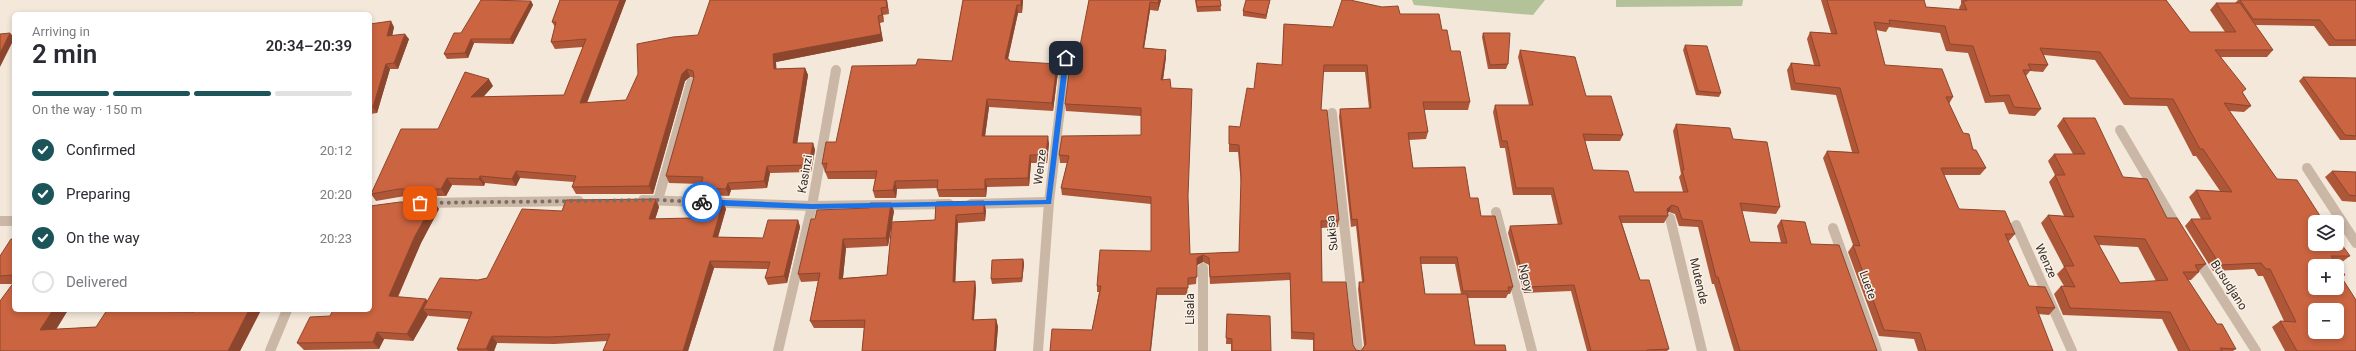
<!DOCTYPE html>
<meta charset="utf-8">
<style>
body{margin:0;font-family:Roboto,sans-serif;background:#f2f2f3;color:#2b2b33;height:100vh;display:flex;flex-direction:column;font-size:15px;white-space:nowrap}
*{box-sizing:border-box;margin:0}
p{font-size:13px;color:#7c7c81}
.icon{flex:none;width:22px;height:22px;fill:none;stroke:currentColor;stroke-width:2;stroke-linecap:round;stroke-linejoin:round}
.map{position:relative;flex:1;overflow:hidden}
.side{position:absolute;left:12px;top:12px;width:360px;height:300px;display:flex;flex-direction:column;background:#fff;border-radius:6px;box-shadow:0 2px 6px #0003}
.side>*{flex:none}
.controls{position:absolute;left:2308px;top:215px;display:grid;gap:8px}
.controls a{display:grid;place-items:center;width:36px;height:36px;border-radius:6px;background:#fff;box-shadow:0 2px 6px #0003;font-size:20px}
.pin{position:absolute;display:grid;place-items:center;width:34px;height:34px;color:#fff;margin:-17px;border-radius:8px;box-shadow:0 2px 6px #0006}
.courier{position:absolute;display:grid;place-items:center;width:40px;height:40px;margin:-20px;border:3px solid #1a73e8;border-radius:50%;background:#fff;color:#222;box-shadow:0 1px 5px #0007}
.overview em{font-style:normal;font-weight:600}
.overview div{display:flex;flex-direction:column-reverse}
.overview{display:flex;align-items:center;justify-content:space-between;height:68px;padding:0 20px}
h1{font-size:26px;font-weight:600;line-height:30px}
.bar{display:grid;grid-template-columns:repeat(4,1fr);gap:6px 4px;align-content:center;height:48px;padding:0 20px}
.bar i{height:5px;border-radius:3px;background:#e1e1e2}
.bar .selected{background:#1b555a}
.bar p{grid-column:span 4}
ol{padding:0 20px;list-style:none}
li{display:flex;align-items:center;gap:12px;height:44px}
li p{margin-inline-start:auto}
li .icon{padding:4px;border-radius:50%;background:#1b555a;color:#fff;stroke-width:4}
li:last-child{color:#7c7c81}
li i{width:22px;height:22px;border:2px solid #e1e1e2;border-radius:50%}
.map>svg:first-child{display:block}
</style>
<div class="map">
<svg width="2356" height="351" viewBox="0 0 2356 351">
<rect width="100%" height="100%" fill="#f3e8da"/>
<g fill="#b4c29a">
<polygon points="1412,0 1545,0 1533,15 1414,5"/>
<polygon points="1616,0 1743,0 1742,6 1616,7"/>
</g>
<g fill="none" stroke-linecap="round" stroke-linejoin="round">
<g stroke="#cbb7a6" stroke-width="10">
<polyline points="1332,113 1358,351"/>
<polyline points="2120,130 2179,230"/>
<polyline points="2307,168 2356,243"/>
<polyline points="643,200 812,206 949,204"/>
<polyline points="658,200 691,83"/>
<polyline points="421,203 579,201"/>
<polyline points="971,204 1049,202"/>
<polyline points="1496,212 1532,351"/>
<polyline points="1670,218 1702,351"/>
<polyline points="0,221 14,221"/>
<polyline points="2016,225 2072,351"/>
<polyline points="1833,228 1877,351"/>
<polyline points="2196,257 2256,351"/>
<polyline points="1203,268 1203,351"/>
<polyline points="270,351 287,310"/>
<polyline points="778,351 812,206 836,70"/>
<polyline points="1038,351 1049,202 1066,58"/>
</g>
</g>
<g fill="#ae5638" fill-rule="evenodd">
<polygon points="560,0 626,0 587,103 626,100 698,35 887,0 889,14 883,15 884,22 880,23 883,41 776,62 776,69 805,68 808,75 797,143 813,143 815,150 811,172 770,173 767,188 731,190 729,196 703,195 700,188 701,184 669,183 666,176 694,78 690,77 685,81 653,194 576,194 572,187 574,182 520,178 516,186 485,183 484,186 452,185 446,196 405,196 376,201 371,194 438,129 493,86 483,97 564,95 583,47 555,49 551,42 555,27 552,22"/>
<polygon points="963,0 1023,0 1022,13 1018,13 1008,59 1010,61 1058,72 1053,111 989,107 985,136 1049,143 1047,163 1031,163 1029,186 987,187 986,197 939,197 937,190 938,188 897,189 896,198 875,198 873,191 875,179 828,179 822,164 836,142 916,65 952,61"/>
<path d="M1089,0H1161L1158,11L1150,10L1144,48L1166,50V57L1163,80L1171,88L1188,199L1190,254L1239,252L1241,184L1238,152H1229V126L1240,127L1254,89L1282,65L1284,24L1333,27L1400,14L1442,30L1451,51L1470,102L1468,110H1424L1428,132L1426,139L1409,140L1413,168L1470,198L1481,216L1513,287L1510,294H1508L1506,298H1468L1475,345L1506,351H1313V340L1291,339L1290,280L1210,284L1209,265L1203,262L1197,265L1196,284L1188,285L1187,295H1157L1092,330L1099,292H1097V286L1151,251V204L1062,195L1061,188L1067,163H1060L1059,155L1141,135V116L1066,111L1065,104L1078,65ZM1323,72H1365L1369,108L1340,109L1339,117L1351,227L1356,226L1362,282H1359L1358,289L1364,346L1361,351L1356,350L1353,345L1322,282L1321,228L1338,227L1339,220L1321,110ZM1421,264H1455L1461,294H1425Z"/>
<polygon points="1195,0 1220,0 1221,11 1197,12"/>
<polygon points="1270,0 1266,19 1243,16 1243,11"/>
<polygon points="1821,0 1924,0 1926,7 1960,10 1959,8 1961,4 1961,0 2166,0 2190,32 2225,32 2210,10 2216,3 2235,3 2238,0 2356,0 2356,46 2329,46 2314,26 2255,25 2273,50 2267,57 2221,57 2251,106 2244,112 2229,111 2277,179 2315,222 2350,256 2342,262 2336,262 2345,275 2342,277 2356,351 2285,351 2272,327 2280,321 2284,321 2263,276 2258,276 2254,269 2213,271 2185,226 2191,219 2201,219 2189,197 2196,190 2220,191 2196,156 2193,156 2167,106 2124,105 2095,60 2044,55 2048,65 2043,72 2030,71 2026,76 2041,109 2035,116 2009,114 2004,102 1985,103 1968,53 1946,51 1940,33 1889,27 1886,32 1876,30 1885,65 1953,97 1949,104 1963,133 1986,168 1980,175 1944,175 1959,209 2015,234 2009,241 2008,241 2029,286 2055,308 2049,315 2038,314 2053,351 1918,351 1914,339 1879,336 1848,252 1853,245 1823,158 1827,151 1852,152 1836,95 1791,90 1787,70 1791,63 1814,65 1807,39 1810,32 1831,33"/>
<polygon points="531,1 533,5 513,44 474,43 468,58 447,59 444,54 461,33"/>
<polygon points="370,24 394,27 392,35 409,39 398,69 390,69 377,113 370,114"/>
<polygon points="1483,33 1508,64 1506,69 1488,69 1482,37"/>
<polygon points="1685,45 1721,93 1719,97 1696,95 1683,50"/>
<polygon points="1520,50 1586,96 1623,135 1620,141 1585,141 1593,170 1634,192 1683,192 1679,177 1681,174 1673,131 1676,124 1733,139 1780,207 1776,214 1742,211 1750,242 1781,243 1777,226 1781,220 1811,244 1877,351 1734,351 1714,284 1712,284 1698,227 1679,226 1675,214 1669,212 1668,213 1668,216 1664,223 1622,223 1640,280 1669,349 1667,351 1587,351 1571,291 1524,293 1508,233 1510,226 1558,225 1551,195 1513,195 1505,148 1500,148 1493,112 1495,105 1529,105 1518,57"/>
<polygon points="2303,77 2356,78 2356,140 2340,140 2299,81"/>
<path d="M2063,118L2123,177L2167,218L2206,264L2199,271V272L2191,280H2188L2217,324L2236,349L2233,351H2178L2162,319L2063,315L2054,294L2061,286H2064L2057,274L2064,267L2041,223L2048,215L2064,216L2049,182L2055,175L2048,161L2054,154H2073L2057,126ZM2099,245L2138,247L2156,281L2120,283Z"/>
<polygon points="2332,171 2356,172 2356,202 2342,201 2325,177"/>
<polygon points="656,199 659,207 655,219 691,218 723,202 726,209 718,237 763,238 798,220 800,227 787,283 768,285 765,278 768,269 714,268 688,351 603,351 607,341 554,344 497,343 494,351 458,351 457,349 469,319 429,316 428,315 413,341 384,339 379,349 304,350 297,343 330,316 434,202 439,209 421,243 398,297 428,301 478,280 487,278 562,211"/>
<path d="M936,202L986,210L985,221L958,223L955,282L975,281L976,289L974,320L996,319L998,327L996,351H862L864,328H814L810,321L818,281L801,282L798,274L815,219L894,211L892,222L935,220ZM892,223L887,275L843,278L846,248L888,246Z"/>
<polygon points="14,239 14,310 68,310 56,329 96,327 146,310 145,311 194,312 261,310 240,351 0,351 13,284 0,284 0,256"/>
<polygon points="1023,259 1024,264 1022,282 992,284 991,279"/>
<polygon points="1227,314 1271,351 1231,351 1231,344 1226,344"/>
</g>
<g fill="#8d462e">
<polygon points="620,0 626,0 584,110 580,103"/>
<polygon points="886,0 887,0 889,14 887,7"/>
<polygon points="1021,0 1023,0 1022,13 1021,5"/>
<polygon points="1159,0 1161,0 1158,11 1158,3"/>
<polygon points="1270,0 1266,19 1266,15"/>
<polygon points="531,1 533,5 513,44 510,39"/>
<polygon points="1150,2 1150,10 1143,55 1143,48"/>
<polygon points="1017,5 1018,13 1006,67 1005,59"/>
<polygon points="881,8 883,15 884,22 882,15"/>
<polygon points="878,16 883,41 776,62 777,76 774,69 773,54"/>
<polygon points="391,21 394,27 391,42 387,36"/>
<polygon points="10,33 14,37 14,39 0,67 0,53"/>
<polygon points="405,34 409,39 398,69 394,63"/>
<polygon points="471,39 474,43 468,58 465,53"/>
<polygon points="1166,50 1166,57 1162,87 1161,80"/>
<polygon points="386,64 390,69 377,113 373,107"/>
<polygon points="1057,64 1058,72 1053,111 1052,103"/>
<polygon points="805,68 808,75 796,151 793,143"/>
<polygon points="687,69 690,77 685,81 653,194 649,186 682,74"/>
<polygon points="489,79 493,86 476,105 471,97"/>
<polygon points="987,99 989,107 984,144 982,136"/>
<polygon points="1048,136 1049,143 1047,163 1046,155"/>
<polygon points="813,143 815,150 811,172 809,165"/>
<polygon points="1030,155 1031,163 1029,186 1028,178"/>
<polygon points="767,166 770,173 767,188 764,181"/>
<polygon points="516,171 520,178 516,186 512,179"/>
<polygon points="480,176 485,183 484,186 479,179"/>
<polygon points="447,178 452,185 446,196 441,189"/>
<polygon points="985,179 987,187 986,197 985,189"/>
<polygon points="895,181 897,189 896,198 893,190"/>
<polygon points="728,183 731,190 729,196 726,189"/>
<polygon points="656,199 659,207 653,226 649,219"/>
<polygon points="984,201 986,210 985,221 984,213"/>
<polygon points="434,202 439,209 421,243 395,303 389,296 415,236"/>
<polygon points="723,202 726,209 716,244 713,237"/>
<polygon points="891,203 894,211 888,246 886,238"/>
<polygon points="1672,205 1669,212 1664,216 1667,209"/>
<polygon points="956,215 958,223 955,290 953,282"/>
<polygon points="798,220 800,227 787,283 784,276"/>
<polygon points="843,239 846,248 842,287 839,279"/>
<polygon points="1203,255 1203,262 1197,265 1196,284 1197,258"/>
<polygon points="1023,259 1024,264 1022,282 1022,278"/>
<polygon points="710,261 714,268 688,351 683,351"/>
<polygon points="975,281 976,289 973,328 972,320"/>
<polygon points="1157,288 1157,295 1151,351 1150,351"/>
<polygon points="426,299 432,306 423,309 428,315 413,341 407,334"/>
<polygon points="53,310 68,310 51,338 40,330"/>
<polygon points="131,310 146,310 140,319 131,311"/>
<polygon points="249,310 261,310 240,351 228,351"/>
<polygon points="996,319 998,327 996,351 994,351"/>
<polygon points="377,332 384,339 379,349 373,342"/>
<polygon points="492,336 497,343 494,351 488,351 486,349"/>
</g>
<g fill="#ca6441" stroke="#8d462e" fill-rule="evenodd">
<polygon points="481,0 531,1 510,39 471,39 465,53 444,54 454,33 461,33"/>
<polygon points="560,0 620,0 580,103 626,100 638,74 637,44 673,37 698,35 710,0 886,0 887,7 881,8 882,15 878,16 881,34 773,54 774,69 805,68 793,143 813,143 809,165 767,166 764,181 728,183 726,189 700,188 703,177 666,176 694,77 693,71 687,69 682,74 649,186 572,187 576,176 516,171 512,179 480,176 479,179 447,178 441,189 399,189 371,194 401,129 438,129 465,72 489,79 471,97 564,95 586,39 551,42 556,22 552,22"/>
<polygon points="963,0 1021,0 1021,5 1017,5 1005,59 1009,59 1009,61 1057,64 1052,103 987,99 982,136 1048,136 1046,155 1030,155 1028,178 985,179 985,189 937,190 938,180 895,181 893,190 873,191 877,171 825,172 827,163 822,164 826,142 836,142 852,66 916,65 918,59 952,61"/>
<path d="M1089,0H1159L1158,3L1150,2L1143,48L1166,50L1161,80L1170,79L1171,88L1192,89L1188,196L1190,254L1239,252L1241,177L1239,145L1229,144V126L1240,127L1247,88L1254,89L1257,63L1282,65L1284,24L1333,27L1342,0H1350L1382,7L1398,6L1400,14H1439L1442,30H1447L1451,51H1460L1470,102H1423L1428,132L1408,133L1413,168L1465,167L1470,198H1478L1481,216H1495L1513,287H1508L1509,291H1463L1457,257H1420L1425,294H1467L1475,345H1505L1506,351H1314V333L1292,332L1290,273L1210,277L1209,258L1203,255L1197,258V277L1188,278V288H1157L1150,351H1050L1052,329L1092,330L1101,286H1097L1100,250L1151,251V197L1061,188L1069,156L1059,155L1062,136L1141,135V108L1065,104L1070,65H1078V56ZM1324,65H1367L1371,108L1340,109L1352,220L1357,219L1364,282H1359L1366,344L1361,351L1356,350L1353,345L1346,282H1322L1321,221L1339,220L1327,110H1321Z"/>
<polygon points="1196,0 1220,0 1221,6 1197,7"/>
<polygon points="1246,0 1270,0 1266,15 1243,11"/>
<path d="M1827,0H1924L1926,7L1967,10L1963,1H1967L1966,0H2166L2190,32H2236L2216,3H2240L2273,50H2215L2246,89L2242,92L2251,106L2224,103L2277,179L2297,180L2324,222H2315V244H2337V238L2350,256H2331L2345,275H2340L2356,300V351H2297L2280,321L2296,322L2270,269H2266L2261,263L2220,265L2191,219H2211L2196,190L2232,192L2203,149H2200L2173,99L2130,98L2100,52L2040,48L2048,65L2028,64L2031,70H2023L2041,109L2014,107L2009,95L1990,96L1973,46L1950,44L1945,26L1889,20L1890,24L1874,22L1885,65L1942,69L1953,97H1946L1963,133L1969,134L1973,150H1976L1986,168H1941L1959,209L2005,211L2015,234H2005L2029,286L2045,287L2055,308L2036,307L2053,351H1926L1920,333L1884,330L1853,245L1860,246L1827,151L1859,153L1840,88L1795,83L1791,63L1820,66L1810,32L1837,34ZM2315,266H2337V288H2315ZM2315,310H2337V332H2315Z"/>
<polygon points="2240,0 2356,0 2356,40 2335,40 2320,20 2253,19"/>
<polygon points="391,21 387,36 405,34 394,63 386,64 373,107 370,108 370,24"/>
<polygon points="10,33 0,53 0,34"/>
<polygon points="1483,33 1510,33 1508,64 1490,65"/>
<polygon points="1685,45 1707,46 1721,93 1698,91"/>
<polygon points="1520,50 1575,57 1586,96 1611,96 1623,135 1583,134 1593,170 1628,171 1634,192 1688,192 1682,170 1684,170 1676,124 1730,128 1733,139 1767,142 1780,207 1740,203 1750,242 1787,243 1781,220 1805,222 1811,244 1839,245 1877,351 1740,351 1718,277 1716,277 1702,221 1682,219 1678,207 1672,205 1667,209 1668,216 1619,216 1640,280 1649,280 1669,349 1647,350 1647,351 1591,351 1574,285 1526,287 1510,226 1562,224 1553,188 1516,188 1507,141 1502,141 1495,105 1533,105"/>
<polygon points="2303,77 2356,78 2356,136 2345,135"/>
<path d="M2063,118H2095L2123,177L2147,179L2167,218H2177L2206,264L2195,265L2199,272H2183L2217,324H2222L2236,349L2220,348L2222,351H2190L2170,312L2070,308L2061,286L2075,287L2064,266H2074L2048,215L2074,217L2055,175H2065L2054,154H2085ZM2094,236L2145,239L2168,280L2120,283Z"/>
<polygon points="2332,171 2356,172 2356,196 2349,195"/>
<polygon points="656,199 649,219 691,218 696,201 723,202 713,237 763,238 768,220 798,220 784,276 765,278 770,262 710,261 683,351 603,351 610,334 549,337 492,336 486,349 457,349 472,312 423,309 440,278 478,280 487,278 522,209 562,211 566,200"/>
<polygon points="984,201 984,213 956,215 953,282 975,281 972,320 996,319 994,351 862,351 865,320 810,321 820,273 798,274 811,219 815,219 817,210 869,208 870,203 891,203 886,238 843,239 839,279 887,275 892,222 935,220 936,202"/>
<polygon points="400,202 434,202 415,236 389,296 426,299 407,334 377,332 373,342 297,343 310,317 330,316 333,310 370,310 370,206"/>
<polygon points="11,239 14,239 14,275 0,276 0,256"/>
<polygon points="1023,259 1022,278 991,279 992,260"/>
<polygon points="14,282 14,310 53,310 40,330 96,327 107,310 131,310 131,311 194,312 196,310 249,310 228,351 0,351 0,301"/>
<polygon points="1227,314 1270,316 1271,351 1232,351 1232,339 1226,338"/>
</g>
<polygon fill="#1a73e8" points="1066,56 1069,58 1051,204 812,209 702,205 698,202 702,199 812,204 1046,200 1063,58"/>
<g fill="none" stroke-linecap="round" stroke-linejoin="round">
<polyline stroke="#796e66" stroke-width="4" stroke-dasharray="0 7.2" points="420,203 658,200 702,202"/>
</g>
<g text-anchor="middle" stroke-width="3" stroke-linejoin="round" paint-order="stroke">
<g font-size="12" fill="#372c27" stroke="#faf2e7">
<text transform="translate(1040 167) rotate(-83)" y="4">Wenze</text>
<text transform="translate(805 174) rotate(-80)" y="4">Kasinzi</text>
<text transform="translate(1332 233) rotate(-96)" y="4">Sukisa</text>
<text transform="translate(2046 261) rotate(66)" y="4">Wenze</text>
<text transform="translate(1526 278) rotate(76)" y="4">Ngoy</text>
<text transform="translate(1699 281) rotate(77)" y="4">Mutende</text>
<text transform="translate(1868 285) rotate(70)" y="4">Luete</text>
<text transform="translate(2229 285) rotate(57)" y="4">Busudjano</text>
<text transform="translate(1190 309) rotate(-90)" y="4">Lisala</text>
</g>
</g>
</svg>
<div class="controls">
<a><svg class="icon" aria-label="layers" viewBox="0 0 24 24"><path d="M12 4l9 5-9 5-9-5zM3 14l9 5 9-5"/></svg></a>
<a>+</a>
<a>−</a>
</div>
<div class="pin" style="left:420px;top:203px;background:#ea580c"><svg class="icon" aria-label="bag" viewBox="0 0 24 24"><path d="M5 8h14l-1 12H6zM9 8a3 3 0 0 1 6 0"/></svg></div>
<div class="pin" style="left:1066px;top:58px;background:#1f2937"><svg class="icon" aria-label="home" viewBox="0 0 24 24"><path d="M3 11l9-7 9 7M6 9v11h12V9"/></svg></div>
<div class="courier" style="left:702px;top:202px"><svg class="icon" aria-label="bike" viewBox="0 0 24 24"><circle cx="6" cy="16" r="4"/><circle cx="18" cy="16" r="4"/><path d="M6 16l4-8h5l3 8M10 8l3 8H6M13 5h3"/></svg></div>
<section class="side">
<div class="overview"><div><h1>2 min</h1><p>Arriving in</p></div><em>20:34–20:39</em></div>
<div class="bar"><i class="selected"></i><i class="selected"></i><i class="selected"></i><i></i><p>On the way · 150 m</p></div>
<ol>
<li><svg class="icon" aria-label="check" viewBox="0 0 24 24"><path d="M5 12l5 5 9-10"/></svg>Confirmed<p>20:12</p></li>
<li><svg class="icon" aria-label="check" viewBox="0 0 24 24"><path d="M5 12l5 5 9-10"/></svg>Preparing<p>20:20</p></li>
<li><svg class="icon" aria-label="check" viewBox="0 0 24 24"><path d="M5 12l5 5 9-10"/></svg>On the way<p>20:23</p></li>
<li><i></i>Delivered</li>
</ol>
</section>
</div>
